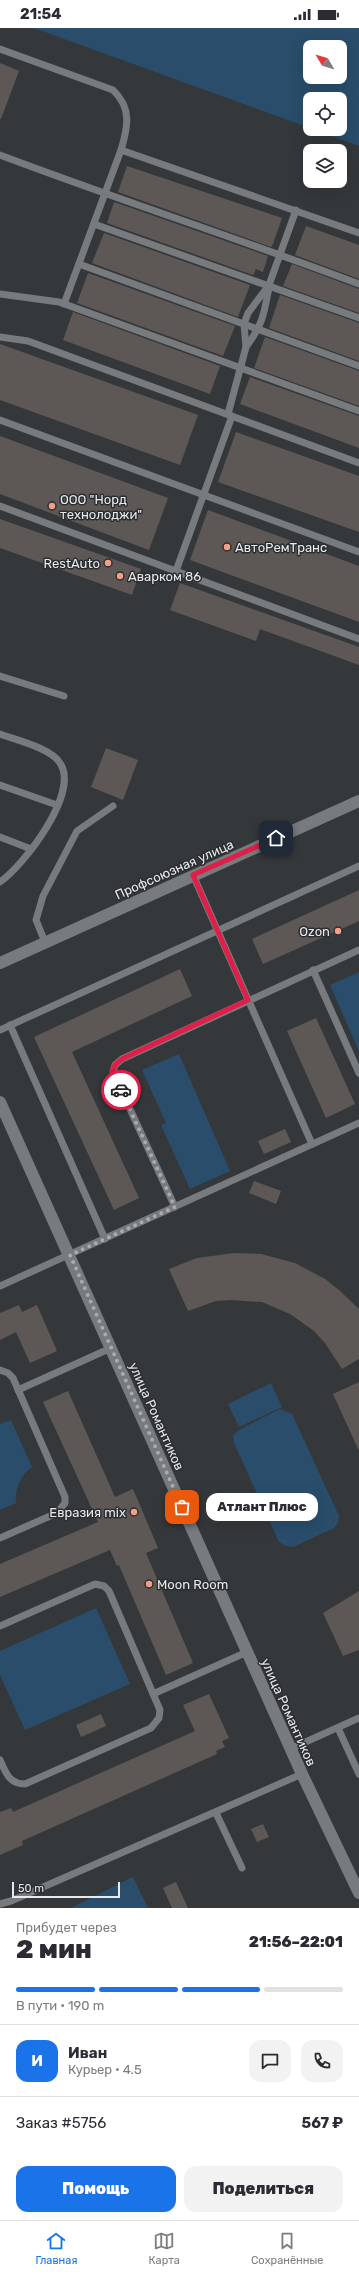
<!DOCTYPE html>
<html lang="ru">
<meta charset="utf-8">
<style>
body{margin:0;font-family:Rubik,sans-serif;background:#f2f2f3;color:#2b2b33;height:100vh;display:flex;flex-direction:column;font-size:15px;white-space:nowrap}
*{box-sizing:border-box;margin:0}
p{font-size:13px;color:#7c7c81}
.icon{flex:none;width:22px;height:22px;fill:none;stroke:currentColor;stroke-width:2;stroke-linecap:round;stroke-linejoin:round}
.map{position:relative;height:1880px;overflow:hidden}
.side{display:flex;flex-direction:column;background:#fff;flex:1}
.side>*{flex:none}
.needle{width:26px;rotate:308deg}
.buttons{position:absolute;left:303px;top:12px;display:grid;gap:8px}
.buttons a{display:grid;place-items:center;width:44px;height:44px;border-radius:8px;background:#fff;box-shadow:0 4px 16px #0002;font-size:20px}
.scale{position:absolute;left:12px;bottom:10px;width:108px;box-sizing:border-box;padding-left:4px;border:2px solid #e7e9eb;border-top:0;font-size:11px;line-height:14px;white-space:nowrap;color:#e7e9eb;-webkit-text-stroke:3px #2b2e31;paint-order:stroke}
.pin{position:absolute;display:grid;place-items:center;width:34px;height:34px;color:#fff;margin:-17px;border-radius:8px;box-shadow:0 2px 6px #0006}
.courier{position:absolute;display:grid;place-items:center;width:40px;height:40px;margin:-20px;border:3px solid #e11d48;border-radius:50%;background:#fff;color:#222;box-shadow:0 1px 5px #0007}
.bubble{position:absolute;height:28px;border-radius:12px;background:#fff;box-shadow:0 4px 16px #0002;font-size:13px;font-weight:800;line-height:28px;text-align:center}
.head em{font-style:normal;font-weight:800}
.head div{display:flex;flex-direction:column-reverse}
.head{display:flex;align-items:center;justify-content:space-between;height:68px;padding:0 16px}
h1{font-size:26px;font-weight:800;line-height:30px}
.bar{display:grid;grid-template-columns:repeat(4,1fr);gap:6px 4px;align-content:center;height:48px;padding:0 16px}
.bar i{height:5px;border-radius:3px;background:#e1e1e2}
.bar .active{background:#1a73e8}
.bar p{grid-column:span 4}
.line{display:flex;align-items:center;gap:10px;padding:0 16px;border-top:1px solid #e1e1e2}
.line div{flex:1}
.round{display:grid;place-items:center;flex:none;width:42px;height:42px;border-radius:12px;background:#f2f2f3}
.button{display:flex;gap:8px;margin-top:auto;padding:8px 16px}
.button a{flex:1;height:46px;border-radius:12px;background:#1a73e8;color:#fff;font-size:16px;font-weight:800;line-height:46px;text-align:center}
.button a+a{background:#f2f2f3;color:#2b2b33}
.status{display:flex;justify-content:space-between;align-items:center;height:28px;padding:0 20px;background:#fff;direction:ltr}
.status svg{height:11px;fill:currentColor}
.menu{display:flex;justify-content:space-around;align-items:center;height:56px;border-top:1px solid #e1e1e2;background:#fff;font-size:11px;color:#7c7c81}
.menu a{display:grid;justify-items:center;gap:2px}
.menu .active{color:#1a73e8}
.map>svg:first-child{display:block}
</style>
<div class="status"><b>21:54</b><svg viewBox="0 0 49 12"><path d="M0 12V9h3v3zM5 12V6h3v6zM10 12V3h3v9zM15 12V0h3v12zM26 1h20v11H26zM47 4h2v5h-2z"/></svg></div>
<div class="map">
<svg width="359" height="1880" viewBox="0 0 359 1880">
<rect width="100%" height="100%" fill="#35383b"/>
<g fill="#294d6a" fill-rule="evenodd">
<path d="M34,0H359V118L312,101H340V71H310V100ZM310,19H340V49H310Z"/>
<polygon points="359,944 359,1023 330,957"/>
<polygon points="179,1026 230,1143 190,1161 161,1097 166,1095 142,1042"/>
<polygon points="271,1355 282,1379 239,1399 228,1376"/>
<polygon points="280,1381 292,1386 339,1488 338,1495 334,1500 293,1519 286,1518 279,1514 234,1415 233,1408 237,1403"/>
<path d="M11,1392L32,1439C20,1448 15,1460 16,1475L0,1482V1396Z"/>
<polygon points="96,1580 130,1656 25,1702 0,1647 0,1623"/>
<polygon points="133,1849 148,1880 71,1880"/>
</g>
<g fill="#5d5856">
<polygon points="0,35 19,43 1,91 0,91"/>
<polygon points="127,138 282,190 273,216 271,219 118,164"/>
<polygon points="114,174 268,228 263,244 256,241 253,247 107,195"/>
<polygon points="306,198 359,217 359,251 295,227"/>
<polygon points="104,205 250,257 238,289 92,235"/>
<polygon points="292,236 359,261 359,285 283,258"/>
<polygon points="88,245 235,298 223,328 77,275"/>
<polygon points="280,267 359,295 359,333 269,300"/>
<polygon points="73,284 220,338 210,366 63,312"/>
<polygon points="265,309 359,343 359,378 254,340"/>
<polygon points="0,316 198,387 180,437 0,372"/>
<polygon points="250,349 359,388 359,420 240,376"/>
<polygon points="236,404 359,448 359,504 218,454"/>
<polygon points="0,408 168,470 149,522 0,466"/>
<polygon points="208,482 359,538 359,594 190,532"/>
<polygon points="0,491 141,541 132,567 0,520"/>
<polygon points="180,555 359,619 359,637 260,601 256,613 170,582"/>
<polygon points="106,720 138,732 123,772 91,759"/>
<polygon points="359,862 359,893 263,936 252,911"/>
<polygon points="180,941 192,968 72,1024 139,1170 114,1182 34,1009"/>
<polygon points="316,990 355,1076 326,1090 287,1003"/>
<polygon points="285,1101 291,1114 264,1126 258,1113"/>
<polygon points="254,1153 281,1163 276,1176 249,1165"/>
<polygon points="234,1225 261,1226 295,1235 325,1251 339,1262 359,1281 359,1331 342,1341 325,1315 314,1303 290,1286 262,1274 230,1272 216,1273 188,1283 169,1241 197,1230"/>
<polygon points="19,1277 22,1284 37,1277 57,1323 30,1335 16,1304 0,1312 0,1285"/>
<polygon points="359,1354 359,1423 333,1366"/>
<polygon points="68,1363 115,1469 133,1461 158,1520 146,1525 193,1635 166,1647 119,1537 117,1538 110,1522 0,1569 0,1536 98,1494 43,1374"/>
<polygon points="359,1563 359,1622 343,1628 323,1585"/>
<polygon points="209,1666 229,1710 222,1713 225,1719 216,1723 217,1726 22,1813 23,1817 0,1827 0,1784 11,1780 13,1784 195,1703 183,1677"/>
<polygon points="101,1686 106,1698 81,1709 76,1697"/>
<polygon points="263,1796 269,1809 257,1814 251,1801"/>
<polygon points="176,1854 188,1880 172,1880 163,1860"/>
</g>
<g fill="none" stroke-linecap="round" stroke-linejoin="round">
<g stroke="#777b7e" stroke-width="7">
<path d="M0,21L113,62C132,80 128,99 121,122L64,276"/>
<polyline points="121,122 359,205"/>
<path d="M0,127C119,172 240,211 359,256"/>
<polyline points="94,196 359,290"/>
<polyline points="79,236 359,338"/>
<polyline points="0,266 59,274 359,383"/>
<polyline points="0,309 28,313 359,435"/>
<path d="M246,319C263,296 264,286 269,259"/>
<polyline points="228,386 246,319 244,296 248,285 269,257 296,182"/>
<polyline points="0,392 359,524"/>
<polyline points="0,478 359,611"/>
<polyline points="176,543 232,388"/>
<polyline points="0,648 64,668"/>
<path d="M0,706C16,712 51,720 60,735C80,765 24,837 0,854"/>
<polyline points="0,757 57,777"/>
<polyline points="0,809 31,821"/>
<polyline points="193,847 312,1116"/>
<polyline points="45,914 36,892 43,868 77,803 113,778"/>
<polyline points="313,942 359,1045"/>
<polyline points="10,997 105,1211"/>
<polyline points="0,1002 359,838"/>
<polyline points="175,1179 113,1044 115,1037 122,1031 359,922"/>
<polyline points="0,1258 359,1095"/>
<polyline points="0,1342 8,1345 13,1350 65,1469 65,1475 57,1485 0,1510"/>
<polyline points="18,1362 111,1320"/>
<path d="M0,1598L95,1556L104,1558L109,1563L160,1682L159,1690L151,1700L25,1756C9,1756 6,1745 0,1732"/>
<polyline points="153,1666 247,1624"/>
<polyline points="338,1700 359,1746"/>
<polyline points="290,1721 359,1690"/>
<polyline points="216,1785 242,1840"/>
<polyline points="0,1876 11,1873 302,1746"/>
</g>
<polyline stroke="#777b7e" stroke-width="12" points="0,1074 302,1746 359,1865"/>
<polyline stroke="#777b7e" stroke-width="12" points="0,935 359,773"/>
</g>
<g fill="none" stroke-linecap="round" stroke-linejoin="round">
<polyline stroke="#a9abad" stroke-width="4" stroke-dasharray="0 7.2" points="121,1062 175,1179 70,1227 182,1479"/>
<polyline stroke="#e11d48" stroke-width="5" points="121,1062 112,1044 115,1037 122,1031 248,972 193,847 276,810"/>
</g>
<g fill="#f39f86" stroke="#2b2e31" stroke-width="1.5">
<circle cx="52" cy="478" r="4"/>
<circle cx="227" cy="519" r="4"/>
<circle cx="108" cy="535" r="4"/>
<circle cx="120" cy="548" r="4"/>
<circle cx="338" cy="903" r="4"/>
<circle cx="134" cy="1484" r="4"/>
<circle cx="149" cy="1556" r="4"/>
</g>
<g text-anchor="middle" stroke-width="3" stroke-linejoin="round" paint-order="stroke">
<g font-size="13" fill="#e7e9eb" stroke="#2b2e31" text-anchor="start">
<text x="60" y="476">ООО "Норд<tspan x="60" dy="15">технолоджи"</tspan></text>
<text x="235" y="524">АвтоРемТранс</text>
<text x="100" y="540" text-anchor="end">RestAuto</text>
<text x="128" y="553">Аварком 86</text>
<text x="330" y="908" text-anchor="end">Ozon</text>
<text x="126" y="1489" text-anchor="end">Евразия mix</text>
<text x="157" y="1561">Moon Room</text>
</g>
<g font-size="13" fill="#e7e9eb" stroke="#2b2e31">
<text transform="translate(174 841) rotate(-24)" y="5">Профсоюзная улица</text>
<text transform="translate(157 1388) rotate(66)" y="5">улица Романтиков</text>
<text transform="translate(289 1684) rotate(66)" y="5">улица Романтиков</text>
</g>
</g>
</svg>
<div class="buttons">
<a><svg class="needle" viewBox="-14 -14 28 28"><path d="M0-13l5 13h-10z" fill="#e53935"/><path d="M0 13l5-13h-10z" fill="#7c7c81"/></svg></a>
<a><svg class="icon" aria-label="locate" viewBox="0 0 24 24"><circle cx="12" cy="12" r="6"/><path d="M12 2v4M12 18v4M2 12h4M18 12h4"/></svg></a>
<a><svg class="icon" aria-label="layers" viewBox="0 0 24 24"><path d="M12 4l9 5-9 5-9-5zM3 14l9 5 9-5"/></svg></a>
</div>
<div class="scale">50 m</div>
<div class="pin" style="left:182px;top:1479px;background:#ea580c"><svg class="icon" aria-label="bag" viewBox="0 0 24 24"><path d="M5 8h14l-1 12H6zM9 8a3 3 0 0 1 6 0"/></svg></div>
<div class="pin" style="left:276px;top:810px;background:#1f2937"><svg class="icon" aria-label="home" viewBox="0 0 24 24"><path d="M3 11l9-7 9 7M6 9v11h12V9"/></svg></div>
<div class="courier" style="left:121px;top:1062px"><svg class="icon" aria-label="car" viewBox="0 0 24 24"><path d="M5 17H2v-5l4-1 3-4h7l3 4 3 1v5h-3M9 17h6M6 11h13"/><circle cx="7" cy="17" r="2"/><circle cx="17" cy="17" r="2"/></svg></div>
<div class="bubble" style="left:206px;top:1465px;width:112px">Атлант Плюс</div>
</div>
<section class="side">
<div class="head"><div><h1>2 мин</h1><p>Прибудет через</p></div><em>21:56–22:01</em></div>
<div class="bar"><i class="active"></i><i class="active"></i><i class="active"></i><i></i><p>В пути · 190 m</p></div>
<div class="line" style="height:72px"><b class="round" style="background:#1a73e8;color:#fff">И</b><div><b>Иван</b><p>Курьер · 4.5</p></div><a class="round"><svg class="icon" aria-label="chat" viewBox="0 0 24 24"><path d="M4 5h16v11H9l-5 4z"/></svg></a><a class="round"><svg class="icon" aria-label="phone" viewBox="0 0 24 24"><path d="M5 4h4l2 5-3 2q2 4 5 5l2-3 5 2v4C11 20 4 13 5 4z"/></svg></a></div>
<div class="line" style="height:52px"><div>Заказ #5756</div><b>567 ₽</b></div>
<div class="button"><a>Помощь</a><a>Поделиться</a></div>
</section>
<nav class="menu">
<a class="active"><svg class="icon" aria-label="home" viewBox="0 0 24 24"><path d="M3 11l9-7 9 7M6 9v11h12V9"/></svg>Главная</a>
<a><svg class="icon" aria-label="map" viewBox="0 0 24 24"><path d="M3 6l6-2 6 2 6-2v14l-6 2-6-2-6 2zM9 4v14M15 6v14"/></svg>Карта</a>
<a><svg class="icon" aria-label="saved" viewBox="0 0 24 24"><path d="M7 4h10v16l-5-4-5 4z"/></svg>Сохранённые</a>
</nav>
